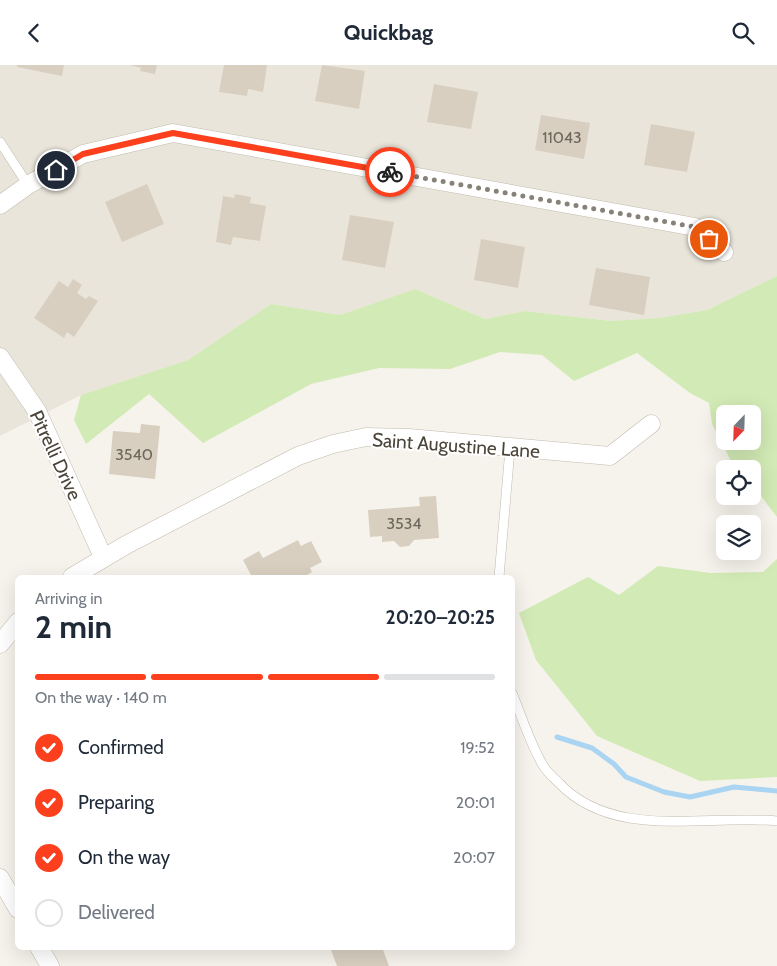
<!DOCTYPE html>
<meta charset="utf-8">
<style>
body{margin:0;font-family:Cabin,sans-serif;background:#f6f6f7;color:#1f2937;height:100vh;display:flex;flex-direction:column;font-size:19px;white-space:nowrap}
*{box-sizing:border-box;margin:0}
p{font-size:16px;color:#747a83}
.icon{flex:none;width:28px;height:28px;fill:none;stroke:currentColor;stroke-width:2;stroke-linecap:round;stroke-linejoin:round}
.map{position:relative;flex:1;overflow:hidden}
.sheet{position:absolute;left:15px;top:510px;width:500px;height:375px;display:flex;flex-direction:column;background:#fff;border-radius:8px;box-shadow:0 5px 20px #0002}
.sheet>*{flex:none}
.needle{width:32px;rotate:203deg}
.buttons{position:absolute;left:716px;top:340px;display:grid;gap:10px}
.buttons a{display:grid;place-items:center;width:45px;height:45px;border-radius:8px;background:#fff;box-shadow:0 5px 20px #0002;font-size:25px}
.pin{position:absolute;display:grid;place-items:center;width:42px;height:42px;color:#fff;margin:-21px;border:2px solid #fff;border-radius:50%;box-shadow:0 1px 5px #0007}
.courier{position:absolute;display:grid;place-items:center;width:50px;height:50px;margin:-25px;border:4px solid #fc3f1d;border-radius:50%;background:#fff;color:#222;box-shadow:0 1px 6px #0007}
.head em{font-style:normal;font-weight:700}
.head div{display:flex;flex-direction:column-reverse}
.head{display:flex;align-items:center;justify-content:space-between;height:85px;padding:0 20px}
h1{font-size:32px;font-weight:700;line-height:38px}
.bar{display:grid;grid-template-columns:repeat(4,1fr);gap:8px 5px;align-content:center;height:60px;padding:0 20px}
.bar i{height:6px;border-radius:4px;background:#e0e1e3}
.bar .on{background:#fc3f1d}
.bar p{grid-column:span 4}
ol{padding:0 20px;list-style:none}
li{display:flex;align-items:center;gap:15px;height:55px}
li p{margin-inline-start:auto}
li .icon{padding:5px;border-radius:50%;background:#fc3f1d;color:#fff;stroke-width:4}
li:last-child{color:#747a83}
li i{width:28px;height:28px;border:2px solid #e0e1e3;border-radius:50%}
header{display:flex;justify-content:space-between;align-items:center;height:65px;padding:0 20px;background:#fff;font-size:22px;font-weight:700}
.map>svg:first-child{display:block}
</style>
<header><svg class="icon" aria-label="back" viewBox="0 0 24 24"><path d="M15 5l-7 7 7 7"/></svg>Quickbag<svg class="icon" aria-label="search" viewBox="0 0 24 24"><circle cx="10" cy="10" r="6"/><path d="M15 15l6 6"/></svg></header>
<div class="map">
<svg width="777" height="901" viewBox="0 0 777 901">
<rect width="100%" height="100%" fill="#f6f3ec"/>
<polygon fill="#eae5da" points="0,0 777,0 777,211 707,245 659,253 611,256 525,246 485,254 415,224 340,250 271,239 188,295 81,330 0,371"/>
<g fill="#d2eab5" fill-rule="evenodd">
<path d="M777,211V452C766,438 752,422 752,404L734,402L712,359L709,338L690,328L637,288L574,316L542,290L500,287L450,304L379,303L311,319L203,378L149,329L86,379L74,355L81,330L188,295L271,239L340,250L415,224L485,254L525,246L611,256L659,253L707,245ZM725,349H752V376H725Z"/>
<polygon points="777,494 777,712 700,716 597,671 536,595 519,548 588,512 619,530 658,501 711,508 763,507"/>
</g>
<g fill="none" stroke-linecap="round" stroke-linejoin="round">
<polyline stroke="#a9d4f2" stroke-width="5" points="557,672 592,683 614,699 626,712 664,727 690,732 734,722 777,726"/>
</g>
<g fill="#d8cfc1">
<polygon points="17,0 64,0 62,11 17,2"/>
<polygon points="130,0 157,0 155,9 140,6 141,3"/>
<polygon points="224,0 267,0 263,27 248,24 247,31 219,27"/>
<polygon points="322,0 365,6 359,44 315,36"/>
<polygon points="434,19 478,27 471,64 427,57"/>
<polygon points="541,50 590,58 584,94 535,85"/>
<polygon points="651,59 695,67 687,107 644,100"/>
<polygon points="147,119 164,159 122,177 105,137"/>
<polygon points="235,129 251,132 250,138 266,141 260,176 233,172 231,180 216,177 223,131 234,133"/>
<polygon points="350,150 394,157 385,203 342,195"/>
<polygon points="481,174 525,182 518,223 474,215"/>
<polygon points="596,203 650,212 644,250 589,240"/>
<polygon points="73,214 82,220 77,228 86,234 89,231 98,236 74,272 67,267 64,273 34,253 59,216 68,222"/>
<polygon points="141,359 160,361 155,414 109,409 113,366 140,368"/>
<polygon points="436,431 439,473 414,475 409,481 400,482 394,476 382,477 382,471 370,472 368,445 420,441 419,432"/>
<polygon points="298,475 301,481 311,476 322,497 310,503 312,507 304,512 252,512 243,495 259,486 263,493"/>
<polygon points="332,882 382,882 389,901 337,901 331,885"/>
</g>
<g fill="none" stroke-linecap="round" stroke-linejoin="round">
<g stroke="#c2bbae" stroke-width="10">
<g id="service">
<polyline points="0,77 28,120"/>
<polyline points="499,512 510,384"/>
<path d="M512,628C522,652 530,679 544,702C548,708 554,713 559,718C614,776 706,749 777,756"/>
</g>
</g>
<g stroke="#c2bbae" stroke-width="19">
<g id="minor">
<polyline points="0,140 28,120 83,89 173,68 695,162 724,187"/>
<polyline points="0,292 37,346 103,492"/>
<polyline points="72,512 126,480 298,391 333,379 366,372 409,373 610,391 651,359"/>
<polyline points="0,579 18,557"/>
<polyline points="0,813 18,844"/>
<polyline points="39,882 50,901"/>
</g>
</g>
<use href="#service" stroke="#fff" stroke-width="9"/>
<use href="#minor" stroke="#fff" stroke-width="18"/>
</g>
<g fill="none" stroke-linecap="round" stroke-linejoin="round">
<polyline stroke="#878178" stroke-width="5" stroke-dasharray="0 9" points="390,107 695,162 709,174"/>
<polyline stroke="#fc3f1d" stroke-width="6" points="56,105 83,89 173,68 390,107"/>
</g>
<g text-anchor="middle" stroke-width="4" stroke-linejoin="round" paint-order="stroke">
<g font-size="16" fill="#6e675b">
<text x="562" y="78">11043</text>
<text x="134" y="395">3540</text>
<text x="404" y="464">3534</text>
</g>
<g font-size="19" fill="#4b4439" stroke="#fff">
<text transform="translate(456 380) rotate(4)" y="7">Saint Augustine Lane</text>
<text transform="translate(56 390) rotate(65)" y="7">Pitrelli Drive</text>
</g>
</g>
</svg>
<div class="buttons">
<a><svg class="needle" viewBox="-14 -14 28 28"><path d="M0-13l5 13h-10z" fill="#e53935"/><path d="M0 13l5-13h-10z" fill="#747a83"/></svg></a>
<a><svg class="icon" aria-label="locate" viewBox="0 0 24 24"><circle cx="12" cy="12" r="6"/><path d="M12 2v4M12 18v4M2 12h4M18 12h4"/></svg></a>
<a><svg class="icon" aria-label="layers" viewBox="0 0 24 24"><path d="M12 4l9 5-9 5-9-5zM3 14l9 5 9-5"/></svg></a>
</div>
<div class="pin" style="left:709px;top:174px;background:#ea580c"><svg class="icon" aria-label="bag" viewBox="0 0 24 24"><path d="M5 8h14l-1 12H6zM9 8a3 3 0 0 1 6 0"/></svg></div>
<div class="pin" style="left:56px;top:105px;background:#1f2937"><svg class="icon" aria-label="home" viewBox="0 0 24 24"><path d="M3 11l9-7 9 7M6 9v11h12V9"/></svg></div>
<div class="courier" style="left:390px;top:107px"><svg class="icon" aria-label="bike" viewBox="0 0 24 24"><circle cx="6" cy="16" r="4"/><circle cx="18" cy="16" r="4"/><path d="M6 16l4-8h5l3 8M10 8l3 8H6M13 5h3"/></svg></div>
<section class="sheet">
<div class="head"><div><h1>2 min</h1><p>Arriving in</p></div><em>20:20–20:25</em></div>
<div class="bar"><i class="on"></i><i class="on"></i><i class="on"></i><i></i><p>On the way · 140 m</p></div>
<ol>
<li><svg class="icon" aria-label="check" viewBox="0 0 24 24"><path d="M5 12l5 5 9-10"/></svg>Confirmed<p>19:52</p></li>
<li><svg class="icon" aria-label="check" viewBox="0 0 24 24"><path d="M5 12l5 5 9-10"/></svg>Preparing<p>20:01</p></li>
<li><svg class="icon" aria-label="check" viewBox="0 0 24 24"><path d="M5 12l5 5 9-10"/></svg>On the way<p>20:07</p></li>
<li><i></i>Delivered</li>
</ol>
</section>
</div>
